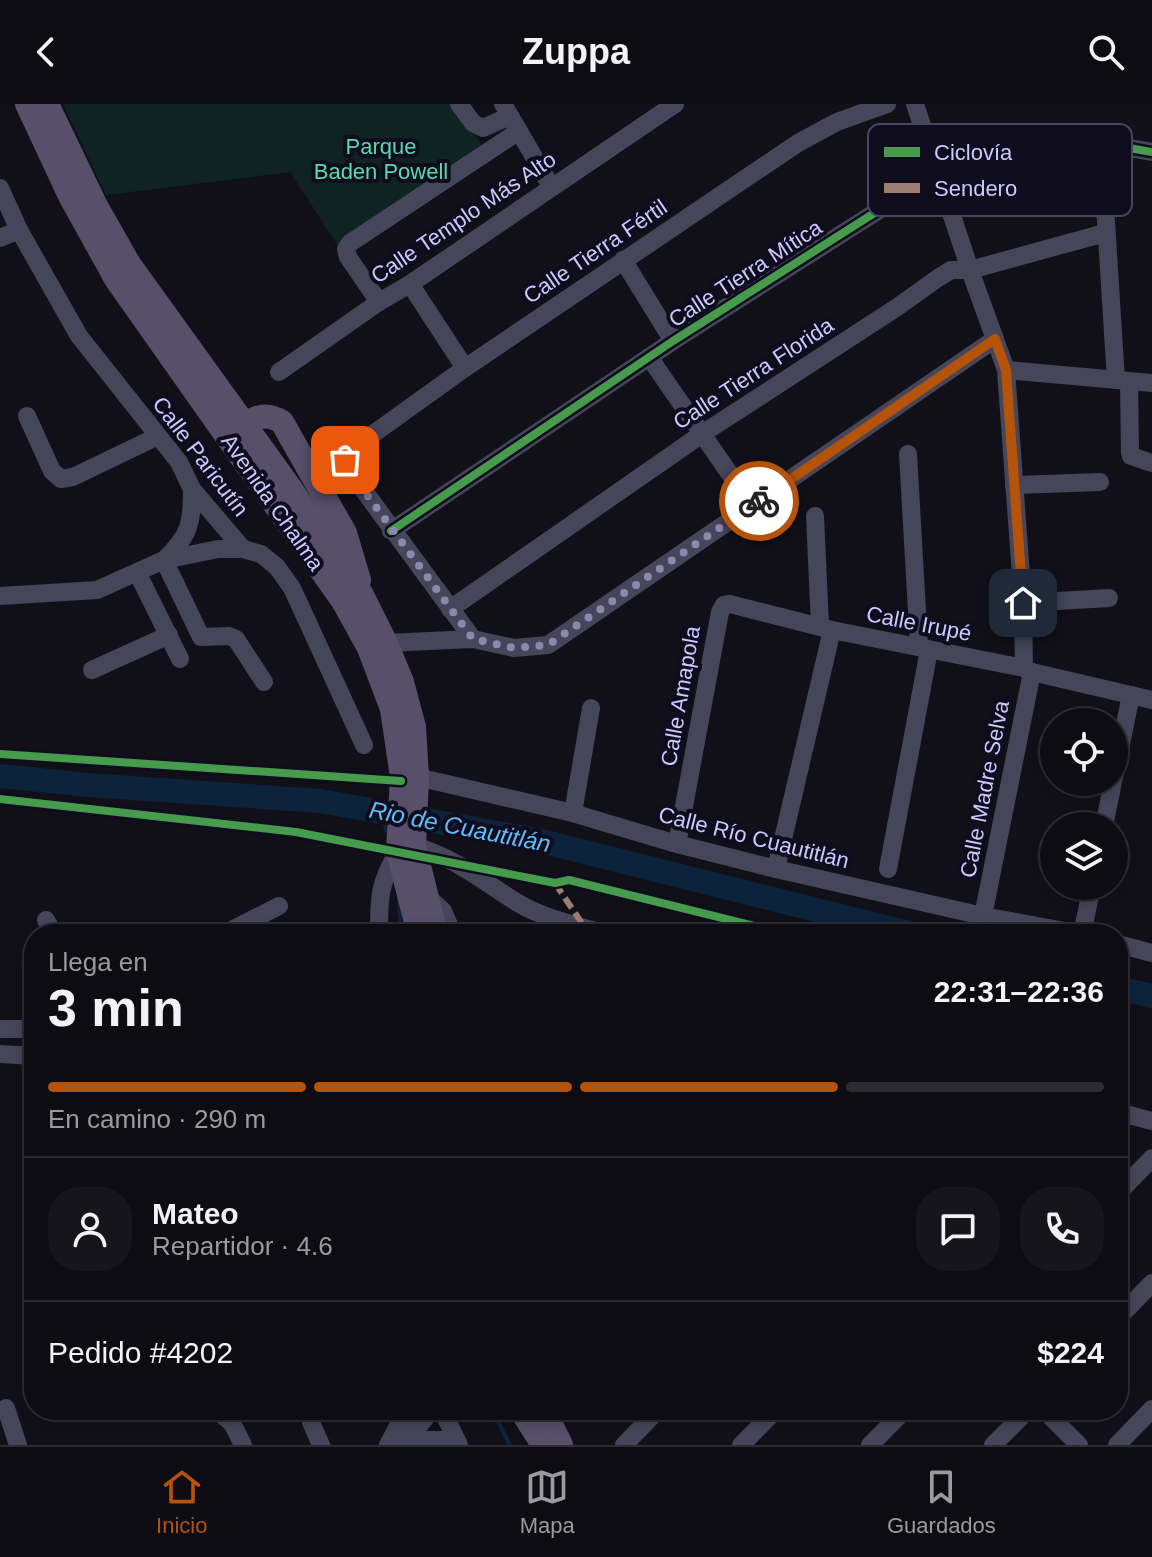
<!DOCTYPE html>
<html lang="es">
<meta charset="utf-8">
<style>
body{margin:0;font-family:Helvetica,sans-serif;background:#16151c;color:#f1f3f6;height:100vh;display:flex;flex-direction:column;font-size:30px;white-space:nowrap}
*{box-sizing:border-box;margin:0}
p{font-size:26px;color:#9a9ba0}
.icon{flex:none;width:44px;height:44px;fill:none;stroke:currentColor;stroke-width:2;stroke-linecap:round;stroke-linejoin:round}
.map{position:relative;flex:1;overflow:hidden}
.sheet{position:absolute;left:24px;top:820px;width:1104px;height:496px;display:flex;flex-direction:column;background:#0d0c13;border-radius:32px;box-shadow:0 4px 12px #0003,0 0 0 2px #2d2c33}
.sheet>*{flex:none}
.tools{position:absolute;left:1040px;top:604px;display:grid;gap:16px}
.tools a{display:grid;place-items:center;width:88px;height:88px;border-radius:50%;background:#0d0c13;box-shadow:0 4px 12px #0003,0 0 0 2px #2d2c33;font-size:40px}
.pin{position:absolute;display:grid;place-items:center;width:68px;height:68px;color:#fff;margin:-34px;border-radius:16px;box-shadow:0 4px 12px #0006}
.courier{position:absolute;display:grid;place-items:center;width:80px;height:80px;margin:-40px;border:6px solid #b45309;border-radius:50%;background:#fff;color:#222;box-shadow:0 2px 10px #0007}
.headline em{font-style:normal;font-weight:700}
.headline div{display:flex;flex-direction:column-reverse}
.headline{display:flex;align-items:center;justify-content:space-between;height:136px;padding:0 24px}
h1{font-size:52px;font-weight:700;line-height:60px}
.bar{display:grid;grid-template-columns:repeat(4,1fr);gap:12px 8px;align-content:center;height:96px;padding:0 24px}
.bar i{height:10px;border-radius:6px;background:#2d2c33}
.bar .current{background:#b45309}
.bar p{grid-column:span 4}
.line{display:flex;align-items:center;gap:20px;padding:0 24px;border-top:2px solid #2d2c33}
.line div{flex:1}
.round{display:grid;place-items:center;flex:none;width:84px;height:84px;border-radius:32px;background:#16151c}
header{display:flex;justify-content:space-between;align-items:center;height:104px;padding:0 24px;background:#0d0c13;font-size:36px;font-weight:700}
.dock{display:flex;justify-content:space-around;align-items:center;height:112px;border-top:2px solid #2d2c33;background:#0d0c13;font-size:22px;color:#9a9ba0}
.dock a{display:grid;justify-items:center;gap:4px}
.dock .current{color:#b45309}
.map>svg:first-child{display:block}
</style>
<header><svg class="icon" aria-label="back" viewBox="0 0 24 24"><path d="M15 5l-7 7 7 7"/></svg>Zuppa<svg class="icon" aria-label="search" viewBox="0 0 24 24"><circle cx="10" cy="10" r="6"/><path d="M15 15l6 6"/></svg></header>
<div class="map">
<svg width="1152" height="1341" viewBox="0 0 1152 1341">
<rect width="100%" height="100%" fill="#111019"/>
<polygon fill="#102323" points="63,0 456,0 486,48 342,148 290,68 106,91"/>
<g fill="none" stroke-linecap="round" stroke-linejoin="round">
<g stroke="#0d233c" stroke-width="4">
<polyline points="384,708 386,727"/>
<polyline points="399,796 401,830"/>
<polyline points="492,1306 510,1341"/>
</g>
<g stroke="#0d233c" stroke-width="24">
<polyline points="0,672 88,681 320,697 537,736 912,830"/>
<polyline points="1118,884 1152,892"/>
</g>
<g stroke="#45465a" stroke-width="18">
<polyline points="459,0 473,19 483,24 510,12"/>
<polyline points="503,0 551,82"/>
<polyline points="915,0 970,166 1006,266 1023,499 1024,564"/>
<polyline points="1101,39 1116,276"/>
<polyline points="0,84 19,126 79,232 179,358 192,385 243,445 261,450 277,463 292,484 364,641"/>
<polyline points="0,134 19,126"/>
<polyline points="623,156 673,237"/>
<polyline points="410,180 465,264"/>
<polyline points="379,198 348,153 346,145 350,139 519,27"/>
<polyline points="649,253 752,402"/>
<polyline points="1006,266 1152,279"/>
<polyline points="279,268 379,198 410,180 675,0"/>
<polyline points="1129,277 1130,348 1131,352 1152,359"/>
<polyline points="27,312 52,367 61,375 73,373 156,333"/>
<polyline points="908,350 919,542"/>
<polyline points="1014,381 1100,378"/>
<polyline points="815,412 820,522"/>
<polyline points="391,427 673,237 920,80 942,76 1056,35 1072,34 1152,48"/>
<polyline points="164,456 201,533 229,532 236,535 264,578"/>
<path d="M164,456C190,431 192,420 192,385"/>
<polyline points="137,468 180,555"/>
<polyline points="0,492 97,486 164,456 218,445 243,445"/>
<polyline points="1023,499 1109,494"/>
<polyline points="450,505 702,330 896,204 938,174 951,166 970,166 1105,129"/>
<polyline points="473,535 348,365 345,356 348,348 465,264 798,39 837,18 887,0"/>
<polyline points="386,539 473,535 514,544 548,541 995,235"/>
<polyline points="92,566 169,531"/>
<polyline points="417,673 573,709 677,740 776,765 983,812 1081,830"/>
<polyline points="1114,674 1131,591"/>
<polyline points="573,709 591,604"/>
<polyline points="1104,722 1113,678"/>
<polyline points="677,740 720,508 724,501 730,500 832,526 1024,564 1032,568 1152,596"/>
<path d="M414,742C456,754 482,777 518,799C545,815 576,821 606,830"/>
<polyline points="776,765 832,526"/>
<polyline points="888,765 929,546"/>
<polyline points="427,792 443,807 453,830"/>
<polyline points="983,812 1032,568"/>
<polyline points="46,816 53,828 57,830"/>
<polyline points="224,830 279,802"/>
<path d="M379,830C379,792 379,781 398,747"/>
<polyline points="1082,830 1092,782"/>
<polyline points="1118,840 1152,849"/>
<polyline points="0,925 34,925"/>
<polyline points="0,950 34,952"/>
<polyline points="1118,1008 1152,1017"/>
<polyline points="1118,1089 1152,1054"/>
<polyline points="1118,1214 1152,1179"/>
<polyline points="6,1304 18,1341"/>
<polyline points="216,1306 232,1319 243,1341"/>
<polyline points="313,1306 311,1318 321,1341"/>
<polyline points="442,1306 459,1341"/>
<polyline points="1044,1306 1079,1341"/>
<polyline points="405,1336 456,1336"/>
<polyline points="388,1341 406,1306"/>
<path d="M394,1341C410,1333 421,1321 431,1306"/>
<polyline points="624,1341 658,1306"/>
<polyline points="741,1341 776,1306"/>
<polyline points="870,1341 905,1306"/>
<polyline points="993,1341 1028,1306"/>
<polyline points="1117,1341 1152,1305"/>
</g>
<g stroke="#584f6b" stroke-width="24">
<polyline points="27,0 70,92 116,175 343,497 369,544 392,605 402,673 398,747 419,830"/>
<polyline points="47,0 96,102 129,160 291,385 362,491 386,539 402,578 414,623 417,673 414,742 436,830"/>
<path d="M232,330C249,317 262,305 282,318L345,429L359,476"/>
<polyline points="521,1306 543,1341"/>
<polyline points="544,1306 561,1341"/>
</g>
<polyline stroke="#9b7d72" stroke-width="6" stroke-dasharray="12 6" stroke-linecap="butt" points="555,779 589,830"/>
<g stroke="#0e0c1d" stroke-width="13">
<g id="cycleway">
<polyline points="391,427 673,237 920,80 942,76 1056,35 1072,34 1152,48"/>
<polyline points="0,650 401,677"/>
<polyline points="0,695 296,728 555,779 569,776 787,830"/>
</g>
</g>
<use href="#cycleway" stroke="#469c4c" stroke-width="8"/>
</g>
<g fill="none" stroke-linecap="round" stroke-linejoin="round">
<polyline stroke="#8b89ad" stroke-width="8" stroke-dasharray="0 14.4" points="345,356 348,365 473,535 514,544 548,541 759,397"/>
<polyline stroke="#b45309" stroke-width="10" points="759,397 995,235 1006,266 1023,499"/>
</g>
<g text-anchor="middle" stroke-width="8" stroke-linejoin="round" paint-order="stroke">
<g font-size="22" fill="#5bd9ae" stroke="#0e0c1d">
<text x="381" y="50">Parque<tspan x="381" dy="25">Baden Powell</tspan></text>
</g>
<g font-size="22" fill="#cccafd" stroke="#0e0c1d">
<text transform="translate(463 113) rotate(-34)" y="8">Calle Templo Más Alto</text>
<text transform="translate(595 147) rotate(-34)" y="8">Calle Tierra Fértil</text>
<text transform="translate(745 169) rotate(-33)" y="8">Calle Tierra Mítica</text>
<text transform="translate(753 269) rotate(-33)" y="8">Calle Tierra Florida</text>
<text transform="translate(201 352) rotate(53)" y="8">Calle Paricutín</text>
<text transform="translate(273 398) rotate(55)" y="8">Avenida Chalma</text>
<text transform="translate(919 519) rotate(11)" y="8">Calle Irupé</text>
<text transform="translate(680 592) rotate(-80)" y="8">Calle Amapola</text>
<text transform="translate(984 685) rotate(-79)" y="8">Calle Madre Selva</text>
<text transform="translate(754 733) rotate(14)" y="8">Calle Río Cuautitlán</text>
</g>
<g font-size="24" font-style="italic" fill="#5dbef8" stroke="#0e0c1d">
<text transform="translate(460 723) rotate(11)" y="8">Rio de Cuautitlán</text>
</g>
</g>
<rect x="868" y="20" width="264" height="92" rx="12" fill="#0e0c1d" stroke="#474560" stroke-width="2"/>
<rect x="884" y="43" width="36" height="10" fill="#469c4c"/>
<rect x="884" y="79" width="36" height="10" fill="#9b7d72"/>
<g font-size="22" fill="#cccafd">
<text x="934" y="56">Ciclovía</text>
<text x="934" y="92">Sendero</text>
</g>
</svg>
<div class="tools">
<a><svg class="icon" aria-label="locate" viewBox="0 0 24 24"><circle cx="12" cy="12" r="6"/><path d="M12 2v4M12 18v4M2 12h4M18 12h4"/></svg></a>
<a><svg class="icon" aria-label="layers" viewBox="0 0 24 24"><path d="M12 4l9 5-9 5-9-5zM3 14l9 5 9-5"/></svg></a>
</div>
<div class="pin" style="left:345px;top:356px;background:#ea580c"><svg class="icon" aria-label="bag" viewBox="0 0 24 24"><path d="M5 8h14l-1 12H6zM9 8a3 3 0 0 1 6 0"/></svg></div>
<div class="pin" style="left:1023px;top:499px;background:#1f2937"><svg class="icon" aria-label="home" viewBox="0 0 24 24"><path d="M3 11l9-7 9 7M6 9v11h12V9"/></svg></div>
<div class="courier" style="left:759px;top:397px"><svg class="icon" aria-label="bike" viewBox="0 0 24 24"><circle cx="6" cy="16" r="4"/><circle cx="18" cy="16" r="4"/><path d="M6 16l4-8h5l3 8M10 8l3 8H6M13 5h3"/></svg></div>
<section class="sheet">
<div class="headline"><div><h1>3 min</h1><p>Llega en</p></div><em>22:31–22:36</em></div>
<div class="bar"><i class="current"></i><i class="current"></i><i class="current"></i><i></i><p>En camino · 290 m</p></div>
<div class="line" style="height:144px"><a class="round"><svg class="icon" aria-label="person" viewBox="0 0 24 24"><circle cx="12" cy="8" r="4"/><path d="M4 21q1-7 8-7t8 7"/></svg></a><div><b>Mateo</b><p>Repartidor · 4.6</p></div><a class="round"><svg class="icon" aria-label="chat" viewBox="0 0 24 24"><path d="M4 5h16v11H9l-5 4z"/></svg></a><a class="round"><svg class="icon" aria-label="phone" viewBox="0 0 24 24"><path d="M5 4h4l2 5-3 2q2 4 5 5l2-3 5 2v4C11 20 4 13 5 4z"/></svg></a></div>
<div class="line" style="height:104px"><div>Pedido #4202</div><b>$224</b></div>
</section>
</div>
<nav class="dock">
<a class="current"><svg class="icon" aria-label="home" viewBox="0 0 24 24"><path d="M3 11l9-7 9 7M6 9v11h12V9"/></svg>Inicio</a>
<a><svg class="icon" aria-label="map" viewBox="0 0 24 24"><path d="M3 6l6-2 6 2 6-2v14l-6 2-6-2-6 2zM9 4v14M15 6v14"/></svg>Mapa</a>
<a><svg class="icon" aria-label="saved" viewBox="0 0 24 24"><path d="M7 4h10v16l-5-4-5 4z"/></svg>Guardados</a>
</nav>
